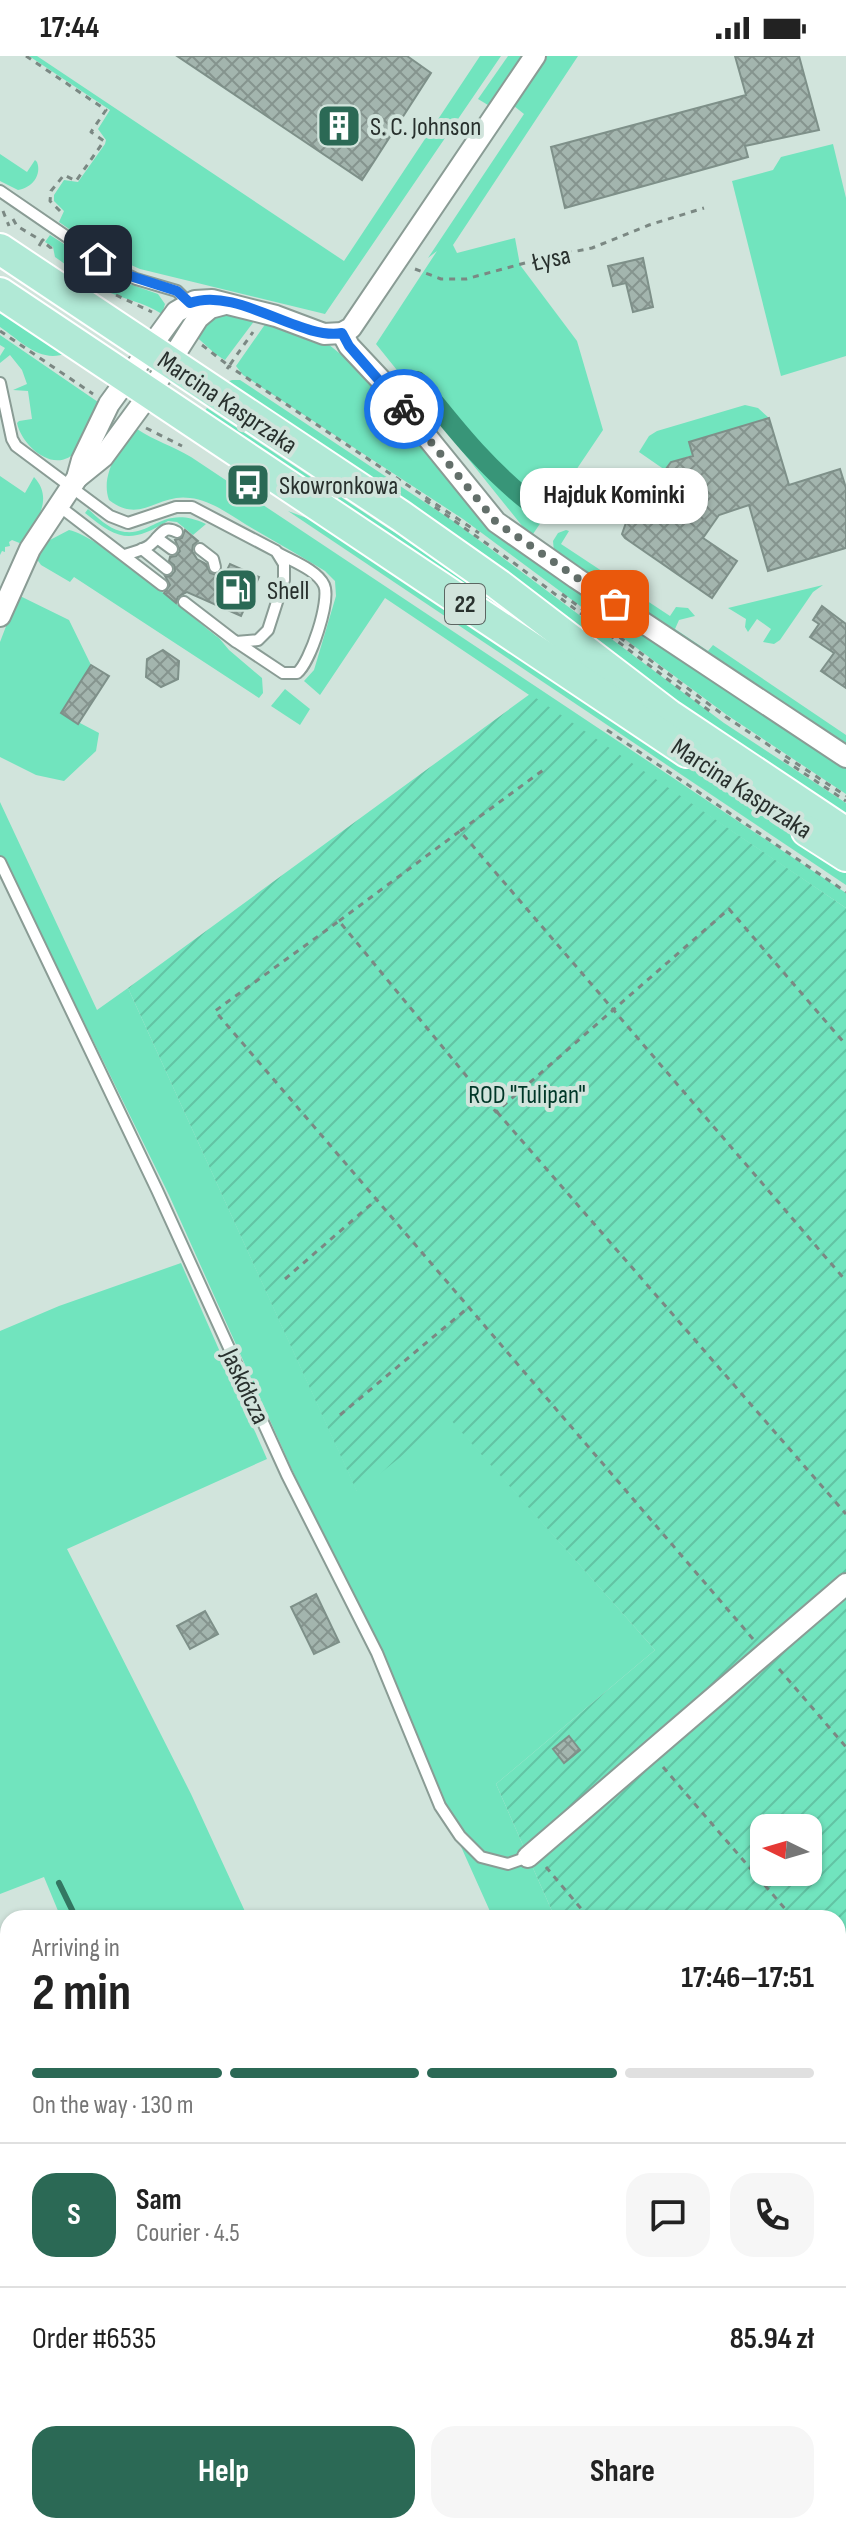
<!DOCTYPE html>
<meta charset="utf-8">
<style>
body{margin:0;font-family:"Sofia Sans Condensed",sans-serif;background:#f6f6f6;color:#222;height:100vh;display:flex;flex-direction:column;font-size:30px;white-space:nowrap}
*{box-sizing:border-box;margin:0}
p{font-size:26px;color:#767676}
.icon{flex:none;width:44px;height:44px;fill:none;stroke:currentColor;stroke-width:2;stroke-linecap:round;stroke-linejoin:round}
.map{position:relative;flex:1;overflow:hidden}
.panel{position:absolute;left:0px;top:1854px;width:846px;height:624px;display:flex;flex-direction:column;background:#fff;border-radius:24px 24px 0 0;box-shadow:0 2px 6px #0004}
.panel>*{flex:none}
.needle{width:52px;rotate:275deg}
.tools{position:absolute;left:750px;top:1758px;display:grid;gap:16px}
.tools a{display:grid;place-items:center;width:72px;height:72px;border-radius:16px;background:#fff;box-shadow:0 2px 6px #0004;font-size:40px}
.pin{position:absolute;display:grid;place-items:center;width:68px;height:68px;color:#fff;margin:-34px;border-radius:16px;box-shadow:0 4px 12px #0006}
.courier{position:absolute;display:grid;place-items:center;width:80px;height:80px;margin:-40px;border:6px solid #1a73e8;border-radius:50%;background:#fff;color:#222;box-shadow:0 2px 10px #0007}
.bubble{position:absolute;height:56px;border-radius:24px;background:#fff;box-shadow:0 2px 6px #0004;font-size:26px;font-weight:700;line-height:56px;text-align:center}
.headline em{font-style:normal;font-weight:700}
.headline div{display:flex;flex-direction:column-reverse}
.headline{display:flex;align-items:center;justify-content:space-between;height:136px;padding:0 32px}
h1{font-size:52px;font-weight:700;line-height:60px}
.bar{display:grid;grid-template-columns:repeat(4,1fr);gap:12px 8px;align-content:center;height:96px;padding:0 32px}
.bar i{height:10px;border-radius:6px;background:#e0e0e0}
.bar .on{background:#2b6955}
.bar p{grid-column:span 4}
.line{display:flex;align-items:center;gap:20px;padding:0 32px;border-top:2px solid #e0e0e0}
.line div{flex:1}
.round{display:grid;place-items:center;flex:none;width:84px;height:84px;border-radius:24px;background:#f6f6f6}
.button{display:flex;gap:16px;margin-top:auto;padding:16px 32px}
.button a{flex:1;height:92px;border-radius:24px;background:#2b6955;color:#fff;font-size:32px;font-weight:700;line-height:92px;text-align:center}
.button a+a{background:#f6f6f6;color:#222}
.status{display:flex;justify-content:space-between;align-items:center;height:56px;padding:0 40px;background:#fff;direction:ltr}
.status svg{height:22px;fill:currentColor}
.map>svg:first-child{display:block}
</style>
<div class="status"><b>17:44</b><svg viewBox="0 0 49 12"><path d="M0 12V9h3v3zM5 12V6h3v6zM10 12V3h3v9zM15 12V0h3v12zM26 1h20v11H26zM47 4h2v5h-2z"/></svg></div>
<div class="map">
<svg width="846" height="2478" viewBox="0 0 846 2478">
<defs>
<pattern id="garden-furrows" width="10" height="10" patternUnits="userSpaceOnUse" patternTransform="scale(2)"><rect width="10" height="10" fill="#71e4be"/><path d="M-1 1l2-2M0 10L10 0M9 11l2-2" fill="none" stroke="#62c4a4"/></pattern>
<pattern id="building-cross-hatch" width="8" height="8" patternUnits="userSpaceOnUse" patternTransform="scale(2)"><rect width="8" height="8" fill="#a3b5ae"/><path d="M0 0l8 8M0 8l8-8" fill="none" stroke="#85948e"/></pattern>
</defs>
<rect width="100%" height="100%" fill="#d1e4dc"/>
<g fill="#71e4be">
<polygon points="29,0 37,0 344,205 480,0 501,0 325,258 140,213 104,197 59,166 64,155 54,145 54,139 64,124 78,126 105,88 106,84 98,73 110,54"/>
<polygon points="508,0 522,0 488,49 478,43"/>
<polygon points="547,0 578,0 453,189 457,197 515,182 520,209 577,285 603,374 531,481 376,288 437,195 428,202 524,58 514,50"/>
<polygon points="833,88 846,142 846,300 781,320 732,125 773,114 781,101"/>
<path d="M0,98L27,116L35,104L37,106C42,119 32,132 18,134L0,125Z"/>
<path d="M50,179L121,225L158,238L165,248L162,258C144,246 123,243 103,234C86,226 70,211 55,201L53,191L45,186Z"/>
<path d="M0,251L67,297C40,308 21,285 0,271Z"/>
<path d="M224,257L255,264L225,304C213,298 207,289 196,281L204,266Z"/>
<polygon points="266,267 328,288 354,309 420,386 481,463 512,489 846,711 846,738 727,659 463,463 243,319 236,310"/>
<path d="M0,279L98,346C94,361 88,381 78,393C57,421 22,391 17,367L19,365L32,363L28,335L13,334L27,328L22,314L10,299L0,307V300L5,292L0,289Z"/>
<polygon points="232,324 240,324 456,467 724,667 846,747 846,763 224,327"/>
<polygon points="745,349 758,352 769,362 689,386 693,399 671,406 665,414 639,396 649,380 657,375"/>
<polygon points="207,352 389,473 460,515 619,633 202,359"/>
<path d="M137,373C155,385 173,390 191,401L846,837V852L385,542L320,639L304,625L314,614L336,540L335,525L325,515C299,499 272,484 245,468C229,458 210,444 190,442C158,437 141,469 109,444C100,419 119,391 137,373Z"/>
<path d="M0,420L25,437L34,421C55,444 35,467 22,488L12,484L9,486L10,490L5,491V496L2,495L0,499Z"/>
<path d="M88,453C97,461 108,472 120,475C152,483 161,447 206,468L193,479L177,466L168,465C130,488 118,484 85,457Z"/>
<polygon points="288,455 320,467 846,815 846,829"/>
<path d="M69,474C100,480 189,559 219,582L229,594L262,622L263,637L259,642L74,521L70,526L41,509L36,502L50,484Z"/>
<polygon points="566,474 569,475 561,488 670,560 676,551 688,552 695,560 679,564 675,573 708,595 713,589 846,679 846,692 554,496 553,485 558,477"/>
<polygon points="823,529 813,536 780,584 774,588 763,586 771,573 757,563 748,576 745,571 746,563 728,552"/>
<polygon points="18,539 69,564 91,609 61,657 99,677 96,695 64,725 36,719 0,701 0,586"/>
<polygon points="285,633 310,653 300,669 271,650"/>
<polygon points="0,746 97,954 128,932 357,1435 449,1361 655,1594 496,1728 555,1862 493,1862 169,1139 84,966 79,969 0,805"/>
<polygon points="181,1207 267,1403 67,1493 191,1738 248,1862 61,1862 44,1821 0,1838 0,1275 59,1250"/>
<polygon points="8,1939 8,2080 5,2082 8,2091 8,2202 0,2206 0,1943"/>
</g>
<path fill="url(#garden-furrows)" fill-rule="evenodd" d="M530,638L846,852V2455L838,2462V1862H555L496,1728L655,1594L449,1362L357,1436L128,932ZM764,1772H808V1816H764Z"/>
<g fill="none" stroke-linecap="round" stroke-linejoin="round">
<g stroke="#337762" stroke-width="6">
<polyline points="59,1827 76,1862"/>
<polyline points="0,1953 8,1949"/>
<polyline points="0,2111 8,2129"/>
<polyline points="0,2157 8,2153"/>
</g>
<path stroke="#389578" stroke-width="20" d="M417,325C455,373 492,420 543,456"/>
</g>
<g fill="url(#building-cross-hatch)" stroke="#7e9089" stroke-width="2">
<polygon points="177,0 407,0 431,17 362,124"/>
<polygon points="735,0 799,0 819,74 745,90 748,101 565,152 551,91 746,39"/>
<polygon points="643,202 653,251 633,256 626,227 613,230 608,210"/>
<polygon points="769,362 789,429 840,413 846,432 846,492 768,515 749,449 719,459 703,482 737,505 712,542 625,482 622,478 628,461 621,456 647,418 657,425 671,406 693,400 689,386"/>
<polygon points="185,474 198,485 193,489 192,495 197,503 206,508 210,517 216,519 222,514 226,516 230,508 259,521 241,560 187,536 178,541 176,547 164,537 170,529 165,520 171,520 175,515 174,509 169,505 170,501 176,500 180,495 175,484 182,482"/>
<polygon points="822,550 846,568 846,632 821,615 834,597 810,581 819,568 813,564"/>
<polygon points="163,594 179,605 178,623 161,631 146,621 147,603"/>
<polygon points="91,609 109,620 78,668 61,657"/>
<polygon points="316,1538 339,1586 314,1598 291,1551"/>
<polygon points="205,1555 218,1578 190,1593 177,1570"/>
<polygon points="569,1680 580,1694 564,1707 553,1693"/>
</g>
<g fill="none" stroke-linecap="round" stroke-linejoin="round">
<g stroke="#8a9c95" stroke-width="14">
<g id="lane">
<polyline points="0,135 111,211 136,223 177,235 191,249"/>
<polyline points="0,327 12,383 16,390 110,460 128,467 176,451 192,451 276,495 284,508 284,524 268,574 258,584 236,586 184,546"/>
<polyline points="59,450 162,529"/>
<polyline points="157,482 172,493"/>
<polyline points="142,493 167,513"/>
<polyline points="200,493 213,503 215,511"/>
<path d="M125,499C133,496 144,494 150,489C161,480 163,468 177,476"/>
<path d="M238,587L283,617H297C310,607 331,544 324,529C317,514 292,505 278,497"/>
<polyline points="0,806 157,1134 287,1419 377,1597 440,1750 460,1780 481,1801 508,1808 528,1801"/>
</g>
</g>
<g stroke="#8a9c95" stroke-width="24">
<g id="street">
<polyline points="342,277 349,290 380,323 496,466 576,522 846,701"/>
<polyline points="77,422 103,401 150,337 198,262 210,252 225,248"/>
<polyline points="0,560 30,493 77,422 82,404 109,348 176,256 195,245 212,244 276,260 324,278 342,277 351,272 535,0"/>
<polyline points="528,1801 846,1528"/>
</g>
</g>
<g stroke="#fff" stroke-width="34">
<g id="primary">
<polyline points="0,193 401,460 499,529 669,659 846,777"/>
<polyline points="0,237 687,696"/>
<polyline points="807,775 846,800"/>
</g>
</g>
<g stroke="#7b8883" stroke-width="3" stroke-dasharray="6 6" stroke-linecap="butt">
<polyline points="26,0 106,54 91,76 104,85 76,125 64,119 51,135 50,145 60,155 59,160"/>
<polyline points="3,155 9,170"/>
<polyline points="13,163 17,170 42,185 44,183"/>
<polyline points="39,190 42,185 51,192 52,198"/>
<polyline points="415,213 441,223 466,223 547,201 592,192 649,169 704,152"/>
<polyline points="116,239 152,256"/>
<polyline points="0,275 93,338"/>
<polyline points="202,289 229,310 253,276"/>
<polyline points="227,313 229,310 479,477"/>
<polyline points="146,372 182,390"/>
<polyline points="425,444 514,507 711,656"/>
<polyline points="562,538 726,661 846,740"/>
<polyline points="607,674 846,836"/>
<polyline points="784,704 846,745"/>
<polyline points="460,775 546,712"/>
<polyline points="339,865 460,775 846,1225"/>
<polyline points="497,1056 846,1458"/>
<polyline points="285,1223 376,1144"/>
<polyline points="340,1359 469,1251"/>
<polyline points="753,1583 215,955 339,865 496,1056 729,853 846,989"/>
<polyline points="779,1613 846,1691"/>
<polyline points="663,1711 793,1862"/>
<polyline points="546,1811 589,1862"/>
<polyline points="838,1915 846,1924"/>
<polyline points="838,2154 846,2163"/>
<polyline points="838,2315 844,2329 846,2327"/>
</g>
<use href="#lane" stroke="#fff" stroke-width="10"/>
<use href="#street" stroke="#fff" stroke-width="20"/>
<use href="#primary" stroke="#b1e9d6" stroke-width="30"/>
</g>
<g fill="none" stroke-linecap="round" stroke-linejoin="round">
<polyline stroke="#636f6a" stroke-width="8" stroke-dasharray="0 14.4" points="404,353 496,466 615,548"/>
<path stroke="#1a73e8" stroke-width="10" d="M98,203L127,219L177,235L190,247C237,230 301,285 342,277L349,290L404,353"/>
</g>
<defs>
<g id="building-square" transform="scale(2.3)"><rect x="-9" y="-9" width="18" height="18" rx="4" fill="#2b6955" stroke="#d1e4dc"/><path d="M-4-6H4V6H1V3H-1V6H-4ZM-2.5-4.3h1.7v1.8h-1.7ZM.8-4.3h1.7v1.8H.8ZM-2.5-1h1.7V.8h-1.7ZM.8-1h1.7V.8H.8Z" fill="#fff"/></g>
<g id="bus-square" transform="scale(2.3)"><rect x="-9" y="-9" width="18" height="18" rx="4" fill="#2b6955" stroke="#d1e4dc"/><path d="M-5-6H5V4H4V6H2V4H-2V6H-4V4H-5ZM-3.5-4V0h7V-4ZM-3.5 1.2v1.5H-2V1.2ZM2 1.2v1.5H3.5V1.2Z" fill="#fff"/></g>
<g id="fuel-square" transform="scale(2.3)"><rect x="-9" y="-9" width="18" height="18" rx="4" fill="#2b6955" stroke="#d1e4dc"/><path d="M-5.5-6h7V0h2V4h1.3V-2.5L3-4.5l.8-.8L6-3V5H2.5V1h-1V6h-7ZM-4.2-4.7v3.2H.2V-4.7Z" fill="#fff"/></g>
</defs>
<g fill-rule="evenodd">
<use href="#building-square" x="339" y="70"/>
<use href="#bus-square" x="248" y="429"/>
<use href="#fuel-square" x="236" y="534"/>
</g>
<g text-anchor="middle" stroke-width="8" stroke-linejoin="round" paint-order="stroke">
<rect fill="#d1e4dc" stroke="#5b6662" stroke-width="2" x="445" y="528" width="40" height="40" rx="6"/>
<g font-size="24" font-weight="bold" fill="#28302d">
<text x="465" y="556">22</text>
</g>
<g font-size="26" fill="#28302d" stroke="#d1e4dc" text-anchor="start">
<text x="370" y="79">S. C. Johnson</text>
<text x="279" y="438">Skowronkowa</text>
<text x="267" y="543">Shell</text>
</g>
<g font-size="26" fill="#28302d" stroke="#d1e4dc">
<text transform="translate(551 202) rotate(-13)" y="9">Łysa</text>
<text transform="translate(228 346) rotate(34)" y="9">Marcina Kasprzaka</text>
<text transform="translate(742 732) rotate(33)" y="9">Marcina Kasprzaka</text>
<text transform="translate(246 1330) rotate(65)" y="9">Jaskółcza</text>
</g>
<g font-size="26" fill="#003728" stroke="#d1e4dc">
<text x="527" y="1047">ROD "Tulipan"</text>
</g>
</g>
</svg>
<div class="tools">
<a><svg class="needle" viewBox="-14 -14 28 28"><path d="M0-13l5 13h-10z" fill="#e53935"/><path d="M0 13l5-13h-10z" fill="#767676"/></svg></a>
</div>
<div class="pin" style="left:615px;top:548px;background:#ea580c"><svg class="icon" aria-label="bag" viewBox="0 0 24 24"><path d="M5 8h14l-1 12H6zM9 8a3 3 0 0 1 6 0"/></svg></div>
<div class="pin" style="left:98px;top:203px;background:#1f2937"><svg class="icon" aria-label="home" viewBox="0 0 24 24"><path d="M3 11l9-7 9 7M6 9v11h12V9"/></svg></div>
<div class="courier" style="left:404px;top:353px"><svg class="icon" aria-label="bike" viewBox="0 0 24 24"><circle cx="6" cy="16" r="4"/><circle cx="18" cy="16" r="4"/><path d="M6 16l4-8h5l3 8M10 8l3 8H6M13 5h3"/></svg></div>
<div class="bubble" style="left:520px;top:412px;width:188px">Hajduk Kominki</div>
<section class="panel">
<div class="headline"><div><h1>2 min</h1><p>Arriving in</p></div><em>17:46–17:51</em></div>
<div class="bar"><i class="on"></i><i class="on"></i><i class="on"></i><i></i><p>On the way · 130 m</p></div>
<div class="line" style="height:144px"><b class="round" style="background:#2b6955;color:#fff">S</b><div><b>Sam</b><p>Courier · 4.5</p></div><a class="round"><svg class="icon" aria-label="chat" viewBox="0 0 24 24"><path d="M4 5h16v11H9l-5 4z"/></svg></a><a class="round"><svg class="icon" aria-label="phone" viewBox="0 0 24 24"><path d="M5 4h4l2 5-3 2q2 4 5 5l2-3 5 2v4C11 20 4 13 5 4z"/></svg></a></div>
<div class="line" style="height:104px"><div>Order #6535</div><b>85.94 zł</b></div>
<div class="button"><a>Help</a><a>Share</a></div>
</section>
</div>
